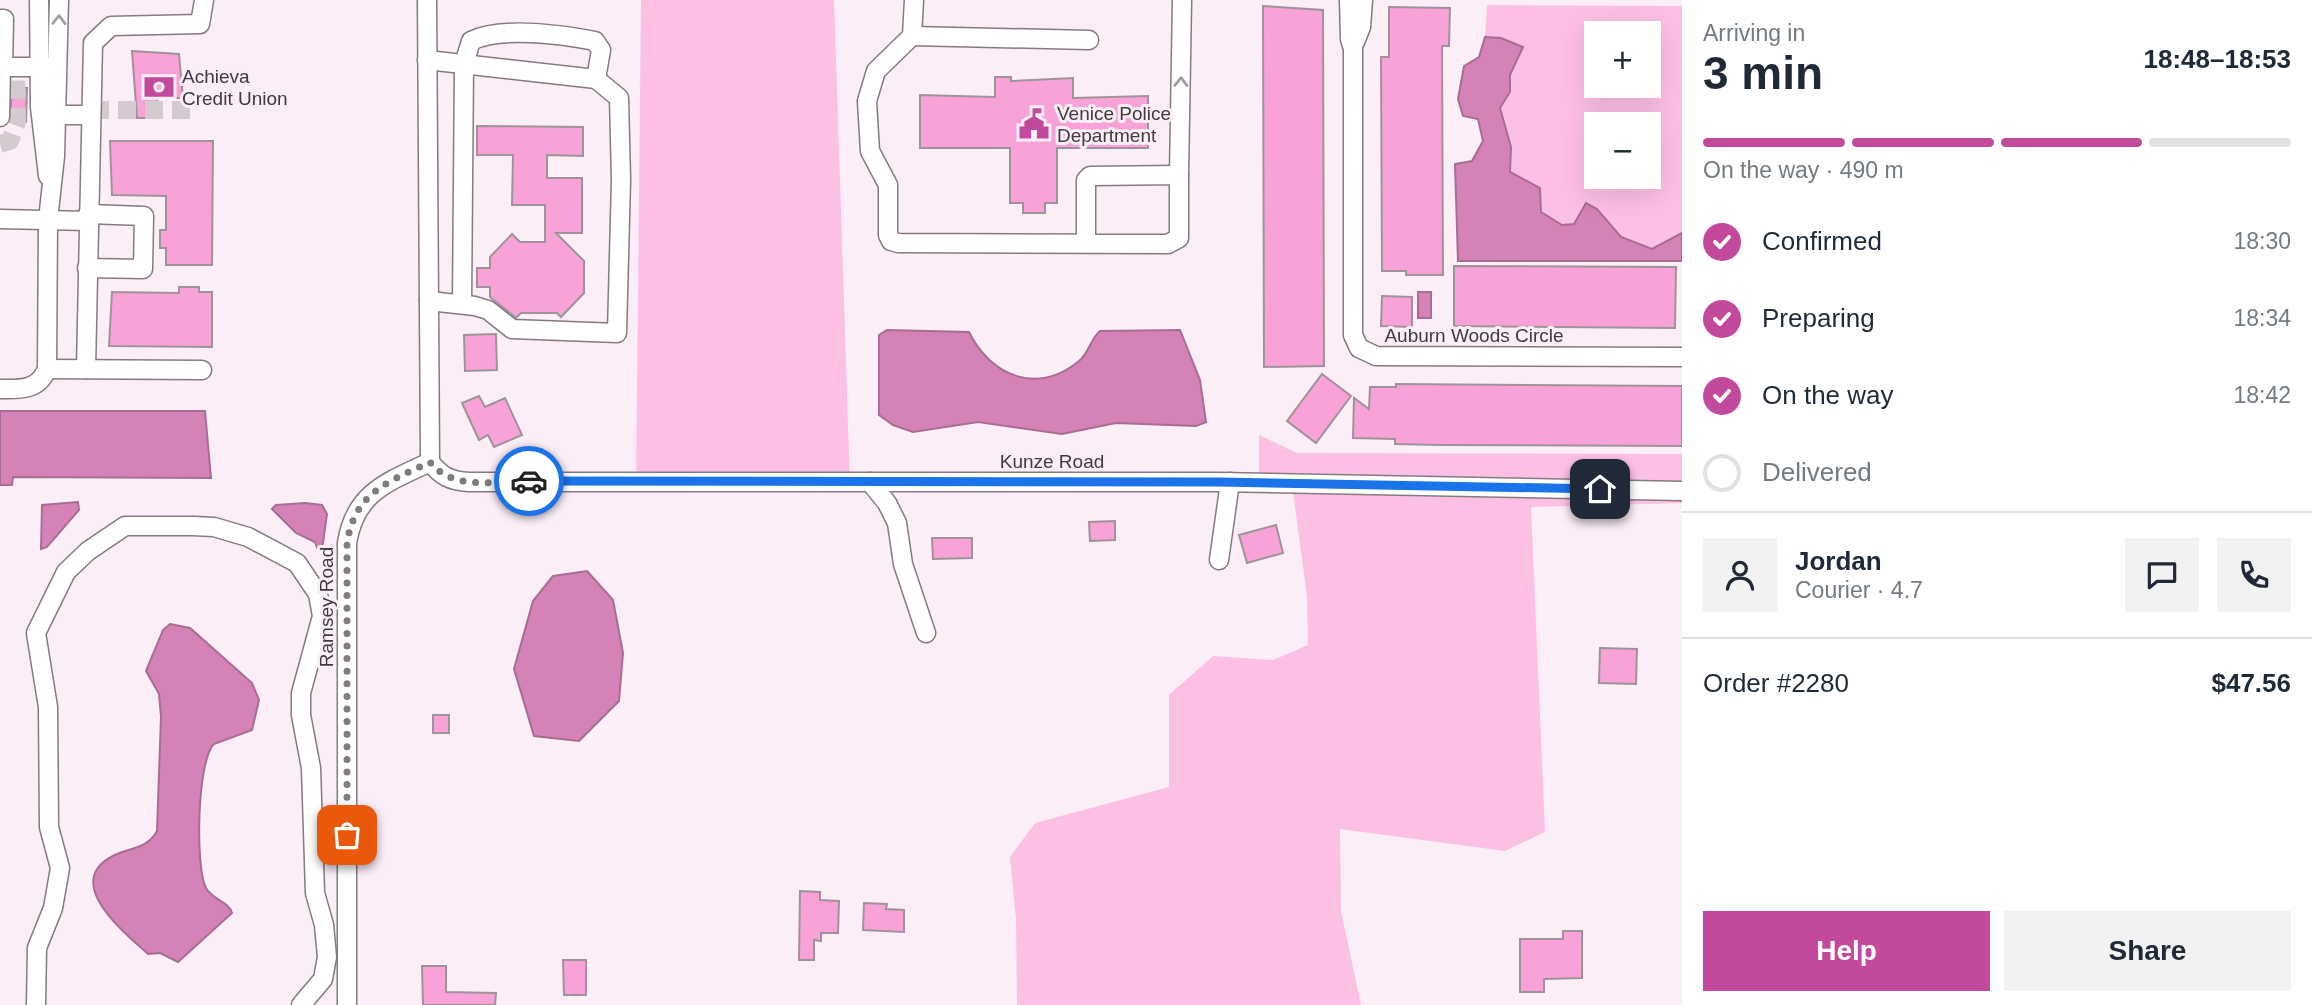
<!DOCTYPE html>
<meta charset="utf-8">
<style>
body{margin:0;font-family:Arial,sans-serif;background:#f2f2f3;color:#1f2937;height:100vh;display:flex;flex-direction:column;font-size:26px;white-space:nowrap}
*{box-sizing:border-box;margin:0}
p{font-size:23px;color:#747a83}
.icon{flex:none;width:38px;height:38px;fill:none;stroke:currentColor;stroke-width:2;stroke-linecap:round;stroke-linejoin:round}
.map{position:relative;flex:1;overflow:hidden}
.drawer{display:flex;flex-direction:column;background:#fff;width:630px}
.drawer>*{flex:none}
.fabs{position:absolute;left:1584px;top:21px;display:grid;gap:14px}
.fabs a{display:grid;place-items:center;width:77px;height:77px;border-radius:0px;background:#fff;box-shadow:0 7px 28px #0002;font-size:35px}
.pin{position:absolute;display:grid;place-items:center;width:60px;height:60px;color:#fff;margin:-30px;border-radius:14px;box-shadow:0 4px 10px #0006}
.courier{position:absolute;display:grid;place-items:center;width:70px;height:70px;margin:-35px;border:5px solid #1a73e8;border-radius:50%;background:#fff;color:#222;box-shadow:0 2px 9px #0007}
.headline em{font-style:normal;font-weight:800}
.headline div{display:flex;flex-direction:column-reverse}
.headline{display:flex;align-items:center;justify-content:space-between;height:119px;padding:0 21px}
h1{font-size:46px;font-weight:800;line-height:52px}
.bar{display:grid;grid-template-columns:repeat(4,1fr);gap:10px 7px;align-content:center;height:84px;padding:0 21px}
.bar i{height:9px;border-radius:5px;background:#e0e1e3}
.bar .selected{background:#c3499c}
.bar p{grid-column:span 4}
.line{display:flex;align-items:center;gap:18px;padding:0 21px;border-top:2px solid #e0e1e3}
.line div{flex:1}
.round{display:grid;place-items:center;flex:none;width:74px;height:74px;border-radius:0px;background:#f2f2f3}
ol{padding:0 21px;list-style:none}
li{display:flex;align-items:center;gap:21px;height:77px}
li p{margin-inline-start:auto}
li .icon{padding:7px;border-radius:50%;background:#c3499c;color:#fff;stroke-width:4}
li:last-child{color:#747a83}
li i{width:38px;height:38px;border:4px solid #e0e1e3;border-radius:50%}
.primary-button{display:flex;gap:14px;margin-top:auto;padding:14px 21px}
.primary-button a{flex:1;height:80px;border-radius:0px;background:#c3499c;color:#fff;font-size:28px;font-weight:800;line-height:80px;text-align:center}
.primary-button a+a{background:#f2f2f3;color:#1f2937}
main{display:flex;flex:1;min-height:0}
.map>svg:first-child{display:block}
</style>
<main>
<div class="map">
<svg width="1682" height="1005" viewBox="0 0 1682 1005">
<rect width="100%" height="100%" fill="#fbeef6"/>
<g fill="#fdc0e5" fill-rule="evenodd">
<polygon points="641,0 834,0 850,485 636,488"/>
<path d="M1487,5L1682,6V233L1652,249L1621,237L1597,210L1587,204L1574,224L1562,225L1541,212L1539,188L1510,172L1511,147L1500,108L1510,92V75L1522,47L1485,37ZM1596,33H1648V86H1596ZM1596,124H1648V177H1596Z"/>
<polygon points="1259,435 1297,453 1682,454 1682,503 1531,507 1545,832 1505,851 1340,829 1341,911 1361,1005 1017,1005 1016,920 1010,857 1035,823 1169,787 1169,695 1213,656 1273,660 1308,645 1307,597 1291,476 1259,477"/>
</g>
<g fill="#d582b6" stroke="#a86d92" stroke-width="2">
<polygon points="1485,37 1501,38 1523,47 1510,75 1510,92 1500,108 1511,147 1510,172 1540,188 1541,212 1562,225 1574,224 1586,203 1597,209 1621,237 1652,249 1682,233 1682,261 1458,261 1455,164 1472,161 1483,141 1478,119 1463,116 1458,99 1464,66 1479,57"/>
<rect x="1418" y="292" width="13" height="26"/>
<path d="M887,330L969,332C991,377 1038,395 1079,361C1089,353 1091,338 1100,331L1180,330L1200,380L1206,422L1196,426L1116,423L1062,434L978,422L913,432L893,425L879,415V335Z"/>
<polygon points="0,411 205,411 211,478 13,477 12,485 0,485"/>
<polygon points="78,502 79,510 47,547 41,549 42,505"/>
<polygon points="305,503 322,505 327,514 322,550 318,550 315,542 296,533 272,509 276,505"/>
<polygon points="587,571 613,600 623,653 619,701 579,741 534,736 514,669 533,601 553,576"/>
<path d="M170,624L190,628L252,683L259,700L252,730L214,744C197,760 195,867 206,888C212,900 229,901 232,913L178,962L160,953L148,954C125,933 58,880 117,854C132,848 149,847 157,831L161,717L159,694L146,671L163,630Z"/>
</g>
<g fill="#f8a2d8" stroke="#9f9399" stroke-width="2">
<polygon points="1263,6 1323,10 1324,366 1264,367"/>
<polygon points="1389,7 1450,8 1449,46 1442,46 1443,275 1406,275 1406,271 1382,271 1381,57 1389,57"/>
<polygon points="132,51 179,54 183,98 157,98 158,118 137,118"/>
<polygon points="995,77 1011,77 1011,81 1073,78 1073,98 1148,96 1148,148 1057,148 1057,203 1045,203 1045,213 1023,213 1023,203 1010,203 1010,148 920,148 920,95 995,97"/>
<polygon points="12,88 27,88 26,122 10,122"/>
<polygon points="477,126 583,127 583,156 547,155 547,178 582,178 582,233 556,233 584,261 584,293 561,317 557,313 521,313 516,318 490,297 490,287 477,287 477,268 490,268 490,257 512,234 520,242 545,242 545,205 512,205 513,155 477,155"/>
<polygon points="110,141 213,141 212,265 166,265 166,248 160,248 160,230 166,230 166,196 112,195"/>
<polygon points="1454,266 1676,267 1675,328 1454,326"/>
<polygon points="179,287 199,287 199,292 212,292 212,347 109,346 112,292 179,293"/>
<polygon points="1382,296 1412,297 1412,327 1381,326"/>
<polygon points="496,334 497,370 465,371 464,335"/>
<polygon points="1322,374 1351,396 1316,443 1287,421"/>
<polygon points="1396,384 1682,386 1682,446 1441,445 1395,444 1395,439 1353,438 1354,398 1369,409 1370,387 1396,387"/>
<polygon points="479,396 485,407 505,398 522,435 494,447 488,435 479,440 462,403"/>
<polygon points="1115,521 1115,540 1090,541 1089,522"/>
<polygon points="1276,525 1283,553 1247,563 1239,535"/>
<polygon points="932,538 972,538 972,558 933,559"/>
<polygon points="1600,648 1637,649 1636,684 1599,683"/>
<rect x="433" y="715" width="16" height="18"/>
<polygon points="800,891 820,892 820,900 839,901 838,933 821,933 821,941 814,940 814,960 799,960"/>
<polygon points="864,903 887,904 886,909 904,910 904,932 863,930"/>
<polygon points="1563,931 1582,931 1582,978 1544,979 1544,992 1520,992 1520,939 1563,939"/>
<polygon points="563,960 586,960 586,995 564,995"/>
<polygon points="422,966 446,966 446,992 496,993 495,1005 423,1005"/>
</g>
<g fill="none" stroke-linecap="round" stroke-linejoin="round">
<g stroke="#d6cad1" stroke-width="18" stroke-dasharray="18 9" stroke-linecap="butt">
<polyline points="91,110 194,110"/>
<polyline points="0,144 10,141 17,122 16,67"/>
</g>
<g stroke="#867a81" stroke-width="21">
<g id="minor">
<polyline points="39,0 40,107 48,176"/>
<polyline points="427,0 430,462"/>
<polyline points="914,0 912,36 876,71 867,101 870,151 888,185 888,235 891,241 898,243 1168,244 1179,238 1179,175 1090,176 1086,180 1086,243"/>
<polyline points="1349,0 1350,39 1353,49 1353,335 1359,348 1376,356 1682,357"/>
<polyline points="0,19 4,19 3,67"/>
<polyline points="912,36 1089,40"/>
<polyline points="1355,42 1361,27 1363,0"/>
<polyline points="427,60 596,79 619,98 621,180 617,333 512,329 488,310 475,306 429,301"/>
<polyline points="0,67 49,67"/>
<polyline points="45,115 91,115"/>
<polyline points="0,117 1,67"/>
<polyline points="1179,175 1182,0"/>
<polyline points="0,219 88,221"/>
<polyline points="87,268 143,269 144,216 88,214"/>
<path d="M462,304L464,64L471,41C501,26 563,35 595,41L601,50L596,79"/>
<polyline points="47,369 202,370"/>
<polyline points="86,369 93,43 111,26 200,24 204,0"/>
<path d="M0,389C20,389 38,391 47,369L48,220L55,156L59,0"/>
<path d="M430,462C441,476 450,481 469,482H1218L1682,491"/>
<polyline points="870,482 887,503 897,523 903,564 926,633"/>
<polyline points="1219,560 1230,482"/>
<polyline points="36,1005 37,948 53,908 60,868 49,827 48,707 36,633 66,572 88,551 125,526 193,526 214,527 248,537 297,563 318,594 322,616 301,693 301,715 311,768 315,893 324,925 327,957 323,979 301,1005"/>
<path d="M347,1005V543C355,492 388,482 430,462"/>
</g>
</g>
<use href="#minor" stroke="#fff" stroke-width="18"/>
</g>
<defs><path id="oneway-chevron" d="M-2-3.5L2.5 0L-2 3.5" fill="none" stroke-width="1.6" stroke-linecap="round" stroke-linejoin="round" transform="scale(1.75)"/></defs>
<g stroke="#a09d9e">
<use href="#oneway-chevron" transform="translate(59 20) rotate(-89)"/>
<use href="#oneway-chevron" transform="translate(1181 82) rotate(-89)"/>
</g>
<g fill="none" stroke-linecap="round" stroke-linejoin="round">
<path stroke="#817a7e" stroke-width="7" stroke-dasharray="0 12.6" d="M347,835V543C355,492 388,482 430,462C452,491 495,481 529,481"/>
<polyline stroke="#1a73e8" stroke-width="9" points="529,481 1219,482 1600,489"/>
</g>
<defs>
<g id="bank-bare" transform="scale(2.415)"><path d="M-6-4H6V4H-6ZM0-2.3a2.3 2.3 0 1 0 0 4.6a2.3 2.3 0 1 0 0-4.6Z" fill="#c3499c" stroke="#fbeef6" stroke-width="2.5" paint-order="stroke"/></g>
<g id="civic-bare" transform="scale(2.415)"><path d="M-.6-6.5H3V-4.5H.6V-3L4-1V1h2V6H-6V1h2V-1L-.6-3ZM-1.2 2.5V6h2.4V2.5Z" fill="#c3499c" stroke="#fbeef6" stroke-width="2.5" paint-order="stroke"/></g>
</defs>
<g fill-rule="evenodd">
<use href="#bank-bare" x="159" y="87"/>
<use href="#civic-bare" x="1034" y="124"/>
</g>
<g text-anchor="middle" stroke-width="6" stroke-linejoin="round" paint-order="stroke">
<g font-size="19" fill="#403b3e" stroke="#fbeef6" text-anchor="start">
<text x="182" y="83">Achieva<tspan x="182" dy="22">Credit Union</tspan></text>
<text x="1057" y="120">Venice Police<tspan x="1057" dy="22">Department</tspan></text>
</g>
<g font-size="19" fill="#403b3e" stroke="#fbeef6">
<text x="1474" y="342">Auburn Woods Circle</text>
<text x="1052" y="468">Kunze Road</text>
<text transform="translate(326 607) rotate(-90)" y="7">Ramsey Road</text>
</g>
</g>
</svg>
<div class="fabs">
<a>+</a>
<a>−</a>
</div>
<div class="pin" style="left:347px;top:835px;background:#ea580c"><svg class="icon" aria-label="bag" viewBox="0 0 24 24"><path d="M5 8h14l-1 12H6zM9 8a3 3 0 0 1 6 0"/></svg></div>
<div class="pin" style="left:1600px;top:489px;background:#1f2937"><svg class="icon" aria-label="home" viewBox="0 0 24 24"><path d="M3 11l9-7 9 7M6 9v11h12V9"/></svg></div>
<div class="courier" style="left:529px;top:481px"><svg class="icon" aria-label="car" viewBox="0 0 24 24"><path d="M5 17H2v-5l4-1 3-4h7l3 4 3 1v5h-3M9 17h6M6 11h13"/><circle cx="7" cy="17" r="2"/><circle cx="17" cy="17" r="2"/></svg></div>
</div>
<section class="drawer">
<div class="headline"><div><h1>3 min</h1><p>Arriving in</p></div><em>18:48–18:53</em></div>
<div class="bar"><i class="selected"></i><i class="selected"></i><i class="selected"></i><i></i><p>On the way · 490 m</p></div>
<ol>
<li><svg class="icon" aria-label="check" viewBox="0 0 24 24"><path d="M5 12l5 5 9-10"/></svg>Confirmed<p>18:30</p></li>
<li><svg class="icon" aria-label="check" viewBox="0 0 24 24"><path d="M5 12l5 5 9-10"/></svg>Preparing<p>18:34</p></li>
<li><svg class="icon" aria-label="check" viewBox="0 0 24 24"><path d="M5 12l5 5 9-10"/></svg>On the way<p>18:42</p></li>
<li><i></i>Delivered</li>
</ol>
<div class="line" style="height:126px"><a class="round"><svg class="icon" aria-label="person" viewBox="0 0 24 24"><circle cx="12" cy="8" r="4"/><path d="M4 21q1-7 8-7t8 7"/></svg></a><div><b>Jordan</b><p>Courier · 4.7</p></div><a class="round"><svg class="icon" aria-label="chat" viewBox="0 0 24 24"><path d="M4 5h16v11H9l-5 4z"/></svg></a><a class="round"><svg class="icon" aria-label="phone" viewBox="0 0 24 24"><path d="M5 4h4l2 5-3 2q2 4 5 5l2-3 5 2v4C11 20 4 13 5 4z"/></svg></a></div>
<div class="line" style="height:91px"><div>Order #2280</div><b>$47.56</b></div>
<div class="primary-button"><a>Help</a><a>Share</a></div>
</section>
</main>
